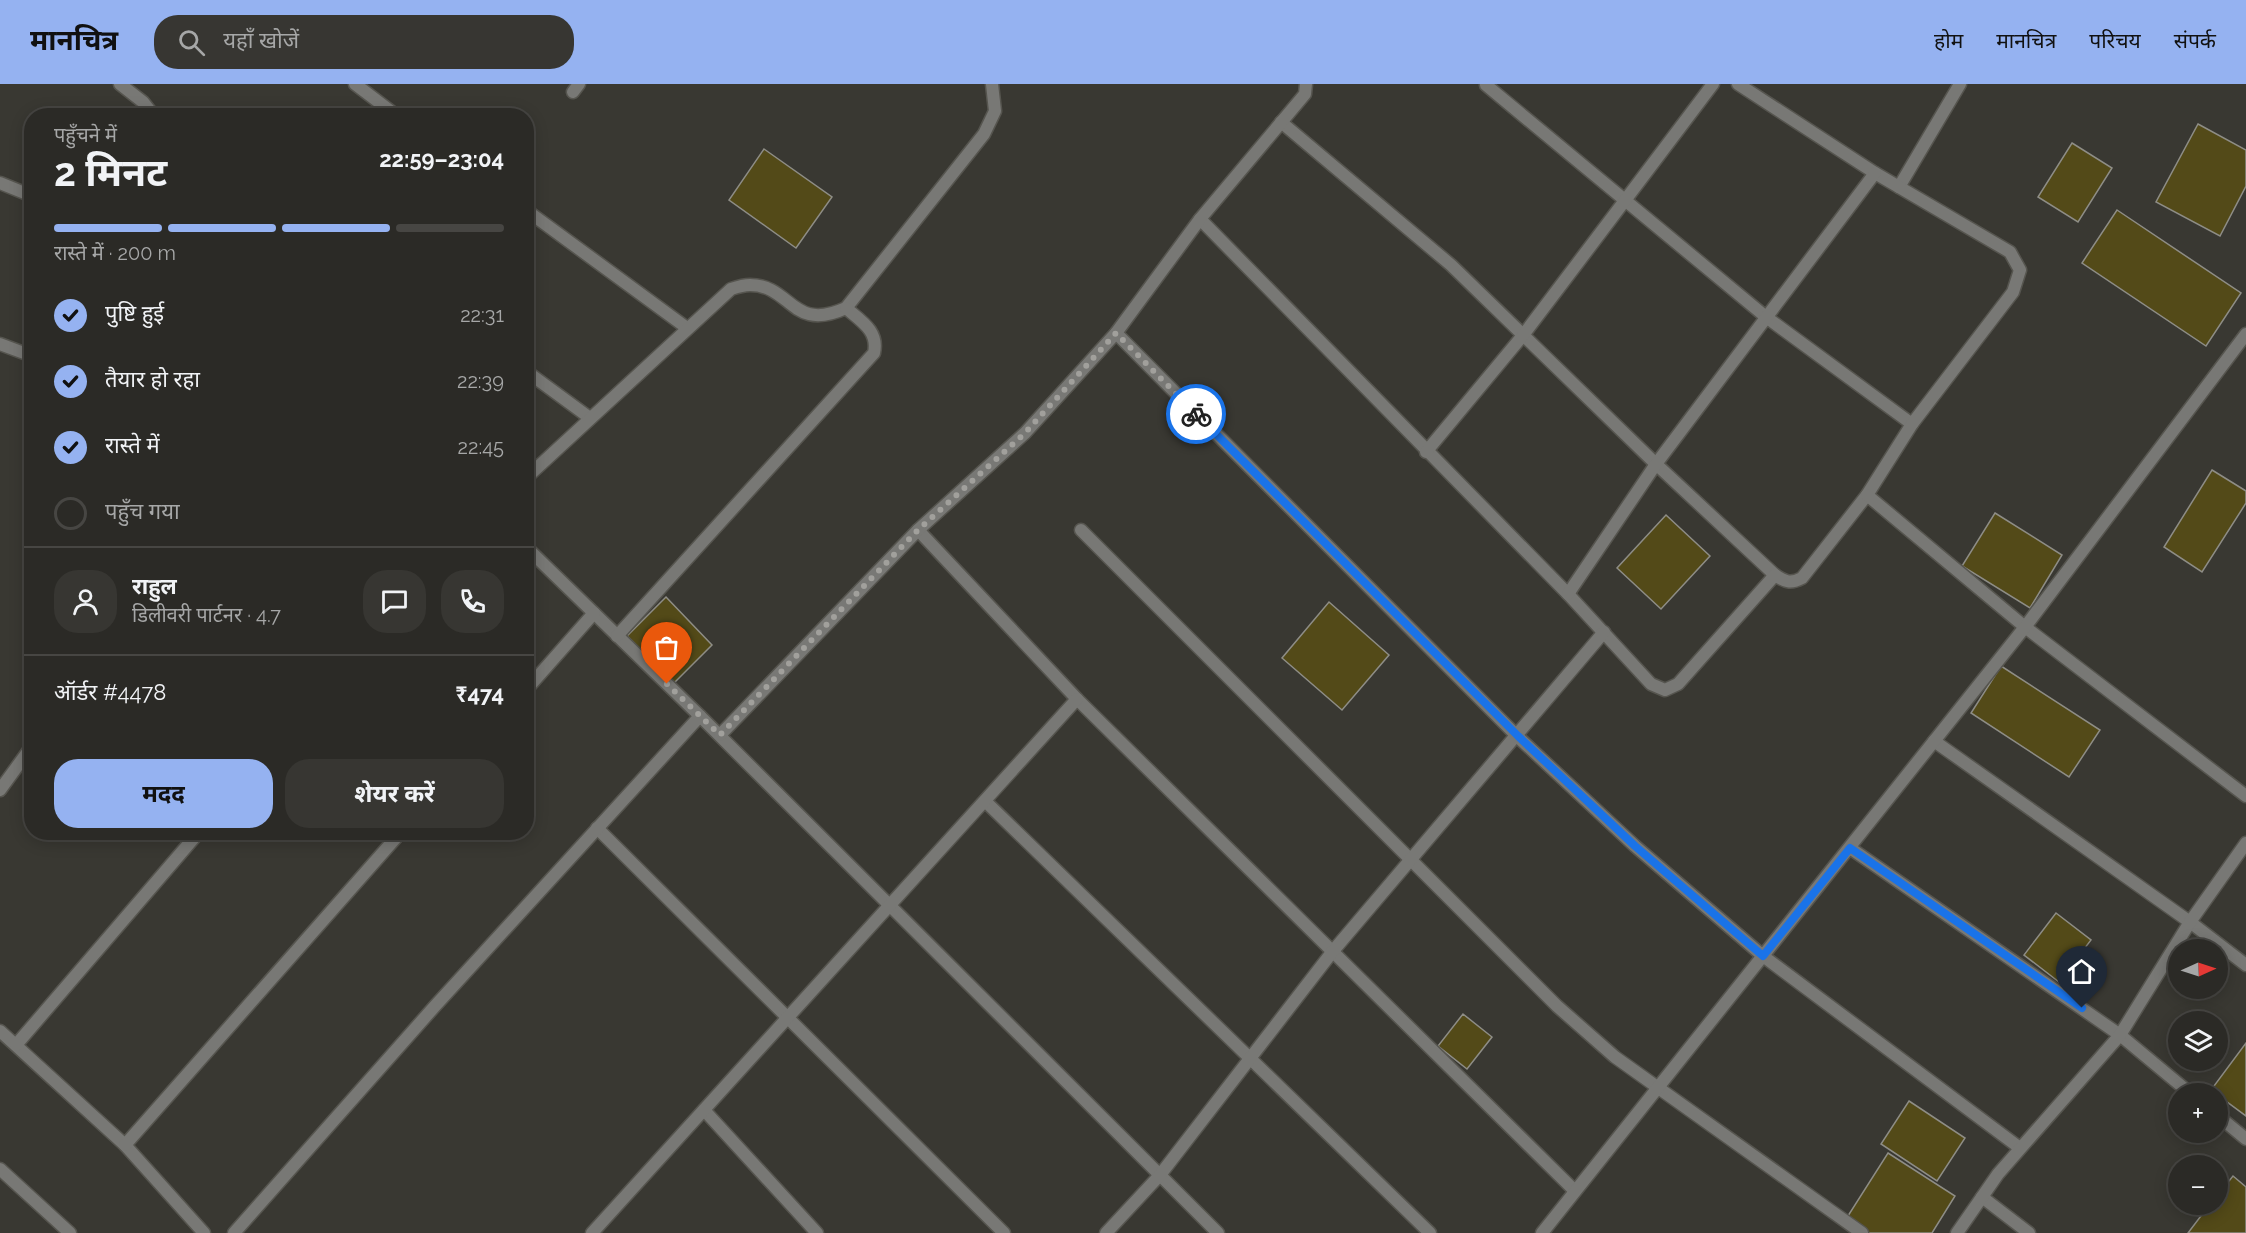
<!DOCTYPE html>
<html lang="hi">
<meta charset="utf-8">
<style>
body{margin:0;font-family:Raleway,"Noto Sans Devanagari",sans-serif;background:#373632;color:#f1f3f6;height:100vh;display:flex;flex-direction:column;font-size:22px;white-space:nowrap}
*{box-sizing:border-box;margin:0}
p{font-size:20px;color:#a6a7a7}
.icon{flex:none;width:33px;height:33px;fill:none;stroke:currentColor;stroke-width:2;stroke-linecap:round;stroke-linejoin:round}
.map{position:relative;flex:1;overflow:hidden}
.sheet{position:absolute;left:24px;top:24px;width:510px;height:732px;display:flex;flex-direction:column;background:#2b2a26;border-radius:24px;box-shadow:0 3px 15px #0003,0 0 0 2px #474643}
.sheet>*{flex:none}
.needle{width:39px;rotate:87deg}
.buttons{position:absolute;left:2168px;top:855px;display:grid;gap:12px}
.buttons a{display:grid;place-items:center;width:60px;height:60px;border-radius:50%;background:#2b2a26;box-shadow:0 3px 15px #0003,0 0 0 2px #474643;font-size:30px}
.pin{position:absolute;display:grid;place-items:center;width:51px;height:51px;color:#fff;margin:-62px -26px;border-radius:50% 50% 50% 0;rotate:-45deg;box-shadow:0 0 6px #0007}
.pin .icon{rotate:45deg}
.courier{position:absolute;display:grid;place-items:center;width:60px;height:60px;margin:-30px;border:4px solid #1a73e8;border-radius:50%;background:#fff;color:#222;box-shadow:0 2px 8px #0007}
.headline em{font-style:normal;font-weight:700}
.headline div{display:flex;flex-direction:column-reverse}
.headline{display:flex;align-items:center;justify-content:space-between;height:102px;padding:0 30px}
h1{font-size:39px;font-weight:700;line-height:45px}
.bar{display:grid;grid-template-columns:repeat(4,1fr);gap:9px 6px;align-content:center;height:72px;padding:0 30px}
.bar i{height:8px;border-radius:4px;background:#474643}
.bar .active{background:#95b2f1}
.bar p{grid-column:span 4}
.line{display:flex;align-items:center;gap:15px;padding:0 30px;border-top:2px solid #474643}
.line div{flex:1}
.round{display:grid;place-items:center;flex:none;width:63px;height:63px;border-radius:24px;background:#373632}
ol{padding:0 30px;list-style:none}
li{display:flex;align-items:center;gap:18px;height:66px}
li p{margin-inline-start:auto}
li .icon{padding:6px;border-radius:50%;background:#95b2f1;color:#111;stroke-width:4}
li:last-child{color:#a6a7a7}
li i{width:33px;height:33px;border:3px solid #474643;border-radius:50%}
.button{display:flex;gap:12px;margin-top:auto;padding:12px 30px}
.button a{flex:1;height:69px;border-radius:24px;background:#95b2f1;color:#111;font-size:24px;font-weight:700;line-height:69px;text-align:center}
.button a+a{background:#373632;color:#f1f3f6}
header{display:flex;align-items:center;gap:36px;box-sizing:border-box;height:84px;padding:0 30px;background:#95b2f1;color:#111}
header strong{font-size:28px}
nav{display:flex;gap:33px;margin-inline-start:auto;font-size:21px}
.search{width:420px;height:54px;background:#373632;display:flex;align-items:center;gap:15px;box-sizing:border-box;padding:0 21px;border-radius:24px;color:#a6a7a7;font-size:22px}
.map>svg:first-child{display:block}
</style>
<header>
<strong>मानचित्र</strong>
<div class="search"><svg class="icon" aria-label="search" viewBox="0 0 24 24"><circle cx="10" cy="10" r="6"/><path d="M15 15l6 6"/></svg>यहाँ खोजें</div>
<nav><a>होम</a><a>मानचित्र</a><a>परिचय</a><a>संपर्क</a></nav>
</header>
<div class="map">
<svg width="2246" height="1149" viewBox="0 0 2246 1149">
<rect width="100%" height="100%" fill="#393832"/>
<g fill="#534a18" stroke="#8e8d86" stroke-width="1.5">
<polygon points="2198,40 2246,66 2246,102 2220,152 2156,118"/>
<polygon points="2072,59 2112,84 2078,138 2038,113"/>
<polygon points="764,65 832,113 796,164 729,116"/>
<polygon points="2117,126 2241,209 2206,262 2082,179"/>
<polygon points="2212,386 2246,407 2246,419 2202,488 2164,463"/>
<polygon points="1995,429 2062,471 2030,524 1962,482"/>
<polygon points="1666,431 1710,472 1661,525 1617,484"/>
<polygon points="666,513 712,561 674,599 627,552"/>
<polygon points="1329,518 1389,571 1342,626 1282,574"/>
<polygon points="2001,582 2100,646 2069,693 1971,629"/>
<polygon points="2056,829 2091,856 2059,898 2024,871"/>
<polygon points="1463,930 1492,953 1467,985 1438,962"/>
<polygon points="2246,959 2246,1032 2211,1006"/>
<polygon points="1909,1017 1965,1054 1937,1097 1881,1060"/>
<polygon points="1888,1069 1955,1112 1932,1149 1869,1149 1846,1135"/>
<polygon points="2233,1092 2246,1103 2246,1149 2188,1149 2210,1120 2217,1120 2217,1112"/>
</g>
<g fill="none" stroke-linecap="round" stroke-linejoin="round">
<g stroke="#56554f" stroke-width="15">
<g id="street">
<polyline points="120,0 143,18 154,32"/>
<polyline points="355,0 397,32"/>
<polyline points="1486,1 1766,233 1912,340"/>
<polyline points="573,8 579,0"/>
<polyline points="1281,38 1451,181 1656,380 1775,491"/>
<polyline points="0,99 32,112"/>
<polyline points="1899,103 1960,0"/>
<polyline points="526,126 687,244"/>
<path d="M1200,135L1568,510L1651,600L1665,606L1678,600L1775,491C1785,498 1791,500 1802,494L1867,411L1912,340L2013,208L2020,186L2010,168L1875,89L1738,0"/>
<polyline points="1116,249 1518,653 1635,762 1763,872 2020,1064"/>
<polyline points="0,260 32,272"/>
<polyline points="526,287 590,334"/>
<polyline points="1426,368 1524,250 1713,0"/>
<path d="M526,394L731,205C737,203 744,201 750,201C792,201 791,249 846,224L984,50L995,27L992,0"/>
<polyline points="1867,411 2025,543 2246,712"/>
<polyline points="918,446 1077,615 1575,1107"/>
<polyline points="1081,446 1557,922 1615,973 1862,1149"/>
<polyline points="526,463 700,632 1218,1149"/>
<polyline points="1568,510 1656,380 1875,89"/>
<path d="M617,552L874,269C879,247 861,237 846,224"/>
<polyline points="526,606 594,529"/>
<polyline points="720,651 918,446 1025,349 1116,249 1200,135 1305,10 1306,0"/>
<polyline points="1934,657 2190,838 2246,881"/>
<polyline points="0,706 32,662"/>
<polyline points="985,717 1430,1149"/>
<polyline points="597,744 1004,1149"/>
<polyline points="1850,764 2120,951 2191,1010"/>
<polyline points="0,947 125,1061 204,1149"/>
<polyline points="16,961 199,748"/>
<polyline points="704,1026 817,1149"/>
<polyline points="2217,1031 2246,1055"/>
<polyline points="125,1061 401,748"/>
<polyline points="0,1085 70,1149"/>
<polyline points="1982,1113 2029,1149"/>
<polyline points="234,1149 435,922 700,632"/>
<polyline points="592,1149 1077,615"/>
<polyline points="1106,1149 1160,1091 1333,867 1604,548"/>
<polyline points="1542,1149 2025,543 2246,250"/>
<polyline points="1957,1149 1998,1090 2120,951 2190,838 2246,759"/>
</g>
</g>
<use href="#street" stroke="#787875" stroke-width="12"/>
</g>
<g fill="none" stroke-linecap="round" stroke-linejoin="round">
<polyline stroke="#a1a09c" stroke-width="6" stroke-dasharray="0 10.8" points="667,600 720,651 918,446 1025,349 1116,249 1196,330"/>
<polyline stroke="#1a73e8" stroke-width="8" points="1196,330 1518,652 1635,762 1763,872 1850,764 2082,924"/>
</g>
</svg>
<div class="buttons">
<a><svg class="needle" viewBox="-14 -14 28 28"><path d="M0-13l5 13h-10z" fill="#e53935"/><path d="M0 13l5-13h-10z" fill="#a6a7a7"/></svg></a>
<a><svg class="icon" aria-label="layers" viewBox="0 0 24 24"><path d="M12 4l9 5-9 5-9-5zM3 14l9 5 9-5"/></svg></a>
<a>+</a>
<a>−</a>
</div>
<div class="pin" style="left:667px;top:600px;background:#ea580c"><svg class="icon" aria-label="bag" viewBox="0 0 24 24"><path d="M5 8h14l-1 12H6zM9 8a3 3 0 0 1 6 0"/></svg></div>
<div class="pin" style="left:2082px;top:924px;background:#1f2937"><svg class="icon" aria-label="home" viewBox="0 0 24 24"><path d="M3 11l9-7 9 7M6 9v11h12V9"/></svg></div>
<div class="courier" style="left:1196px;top:330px"><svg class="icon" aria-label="bike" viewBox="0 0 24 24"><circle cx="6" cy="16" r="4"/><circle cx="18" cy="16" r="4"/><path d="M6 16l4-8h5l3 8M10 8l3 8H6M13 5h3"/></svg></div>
<section class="sheet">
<div class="headline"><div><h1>2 मिनट</h1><p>पहुँचने में</p></div><em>22:59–23:04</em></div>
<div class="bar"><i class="active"></i><i class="active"></i><i class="active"></i><i></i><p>रास्ते में · 200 m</p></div>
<ol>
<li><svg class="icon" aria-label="check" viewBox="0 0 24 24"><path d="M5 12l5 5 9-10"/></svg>पुष्टि हुई<p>22:31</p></li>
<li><svg class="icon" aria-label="check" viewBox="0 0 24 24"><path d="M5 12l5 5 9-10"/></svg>तैयार हो रहा<p>22:39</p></li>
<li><svg class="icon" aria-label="check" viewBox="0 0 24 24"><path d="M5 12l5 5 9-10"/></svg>रास्ते में<p>22:45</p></li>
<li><i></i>पहुँच गया</li>
</ol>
<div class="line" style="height:108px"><a class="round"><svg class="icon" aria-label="person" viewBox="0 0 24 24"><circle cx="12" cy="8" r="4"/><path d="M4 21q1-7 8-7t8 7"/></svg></a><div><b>राहुल</b><p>डिलीवरी पार्टनर · 4.7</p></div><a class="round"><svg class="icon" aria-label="chat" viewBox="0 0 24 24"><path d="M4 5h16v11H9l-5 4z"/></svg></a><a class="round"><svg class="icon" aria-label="phone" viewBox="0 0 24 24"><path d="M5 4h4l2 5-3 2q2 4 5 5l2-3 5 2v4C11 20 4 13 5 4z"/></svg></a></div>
<div class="line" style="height:78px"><div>ऑर्डर #4478</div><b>₹474</b></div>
<div class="button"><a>मदद</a><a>शेयर करें</a></div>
</section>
</div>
